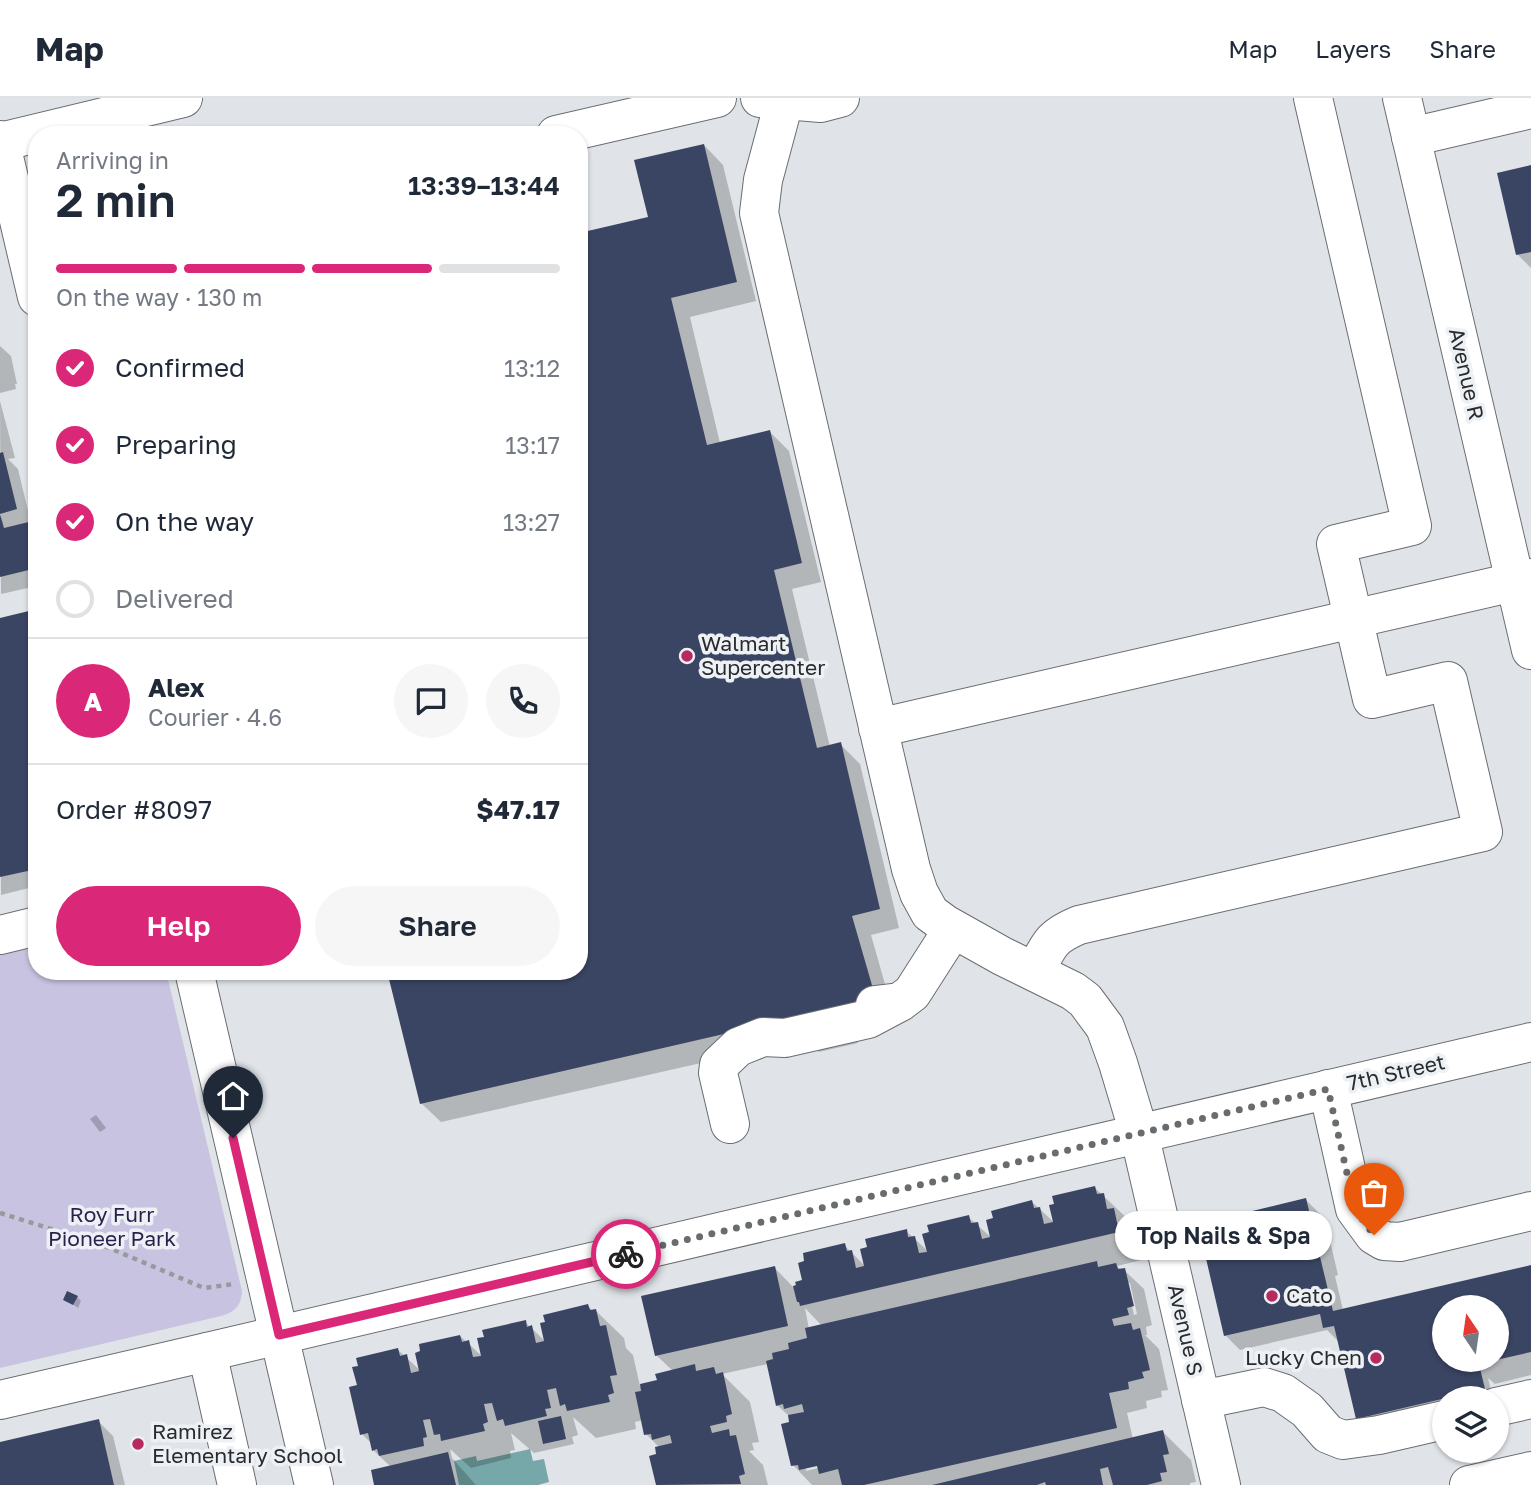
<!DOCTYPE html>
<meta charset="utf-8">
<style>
body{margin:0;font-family:"Golos Text",sans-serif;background:#f6f6f7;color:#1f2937;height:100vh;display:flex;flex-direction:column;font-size:26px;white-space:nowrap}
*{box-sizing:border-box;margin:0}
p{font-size:23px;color:#747a83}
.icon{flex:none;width:38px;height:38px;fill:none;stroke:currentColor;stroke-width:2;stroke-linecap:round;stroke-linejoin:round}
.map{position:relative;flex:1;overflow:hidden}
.drawer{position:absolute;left:28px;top:28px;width:560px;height:854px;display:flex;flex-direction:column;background:#fff;border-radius:28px;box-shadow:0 2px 5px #0004}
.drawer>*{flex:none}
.needle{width:46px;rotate:347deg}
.buttons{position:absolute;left:1432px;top:1197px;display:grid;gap:14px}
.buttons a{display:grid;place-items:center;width:77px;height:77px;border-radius:50%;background:#fff;box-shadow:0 2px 5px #0004;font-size:35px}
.pin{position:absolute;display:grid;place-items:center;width:60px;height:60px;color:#fff;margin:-72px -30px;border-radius:50% 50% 50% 0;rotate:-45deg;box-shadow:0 0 7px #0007}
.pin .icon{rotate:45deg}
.courier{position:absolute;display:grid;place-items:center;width:70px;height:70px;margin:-35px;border:5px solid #db2777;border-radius:50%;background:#fff;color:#222;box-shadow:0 2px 9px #0007}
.bubble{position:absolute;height:49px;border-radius:24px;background:#fff;box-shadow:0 2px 5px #0004;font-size:23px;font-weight:600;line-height:49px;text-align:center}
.headline em{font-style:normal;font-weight:600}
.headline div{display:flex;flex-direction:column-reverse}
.headline{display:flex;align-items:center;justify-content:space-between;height:119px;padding:0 28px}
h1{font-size:46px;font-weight:600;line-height:52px}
.bar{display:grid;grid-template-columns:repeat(4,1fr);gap:10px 7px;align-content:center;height:84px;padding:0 28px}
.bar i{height:9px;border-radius:5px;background:#e0e1e3}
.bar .active{background:#db2777}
.bar p{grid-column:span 4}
.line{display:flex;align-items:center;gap:18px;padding:0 28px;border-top:2px solid #e0e1e3}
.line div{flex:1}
.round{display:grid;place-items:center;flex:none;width:74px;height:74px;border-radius:37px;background:#f6f6f7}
ol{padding:0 28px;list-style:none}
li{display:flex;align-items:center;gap:21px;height:77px}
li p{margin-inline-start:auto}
li .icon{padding:7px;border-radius:50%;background:#db2777;color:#fff;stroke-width:4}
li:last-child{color:#747a83}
li i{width:38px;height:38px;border:4px solid #e0e1e3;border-radius:50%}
.cta{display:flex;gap:14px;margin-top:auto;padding:14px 28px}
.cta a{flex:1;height:80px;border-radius:42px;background:#db2777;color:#fff;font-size:28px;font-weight:600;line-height:80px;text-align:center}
.cta a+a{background:#f6f6f7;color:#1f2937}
header{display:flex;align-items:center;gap:42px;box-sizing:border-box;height:98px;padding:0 35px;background:#fff;border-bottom:2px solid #e0e1e3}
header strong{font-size:33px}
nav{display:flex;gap:38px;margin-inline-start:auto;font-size:24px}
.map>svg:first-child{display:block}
</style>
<header>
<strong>Map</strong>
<nav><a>Map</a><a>Layers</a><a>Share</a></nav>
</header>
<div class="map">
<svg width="1531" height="1387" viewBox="0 0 1531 1387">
<rect width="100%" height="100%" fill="#e0e4e8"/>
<path fill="#c7c3e0" d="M37,843V873H166L242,1193C241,1208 235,1214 221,1218L0,1270V851Z"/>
<polygon fill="#77a8a9" points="530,1351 533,1363 544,1361 549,1384 538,1387 459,1387 454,1363 476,1358 477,1363"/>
<g fill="#0003" fill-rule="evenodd">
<polygon points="704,47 723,67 756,203 690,219 720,345 770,334 789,353 821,484 792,491 830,649 840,646 860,666 899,830 871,837 895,921 854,930 858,945 819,954 814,950 812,940 441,1024 421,1005 579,873 650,120"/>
<polygon points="1531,69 1531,170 1517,156"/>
<polygon points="0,248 11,258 17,286 15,286 16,291 0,295"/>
<polygon points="0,303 15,360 8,361 18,371 31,425 37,424 37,488 1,496"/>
<polygon points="37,513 37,788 1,797 0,522"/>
<polygon points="96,1017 106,1030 100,1034 90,1021"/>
<path d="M1095,1090L1131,1124L1133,1131L1141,1140L1146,1161L1117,1168L1121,1172H1124L1144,1191L1152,1227L1146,1229L1147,1237H1145L1159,1251L1168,1292L1161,1293L1162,1299L1146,1303L1147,1310L1127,1315L1133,1341L1163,1334L1191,1362L1196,1384L1190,1385V1387H812L793,1367L790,1319L777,1307L768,1266L722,1276L750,1304L759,1344L752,1345L754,1352L749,1353L763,1367L768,1387H658L651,1359L659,1357V1349L646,1336L643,1322L635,1324L636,1331L596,1340L573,1319L578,1337L572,1339L574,1346L534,1355L511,1335L515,1352L510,1353L511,1360L471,1370L450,1351L452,1360L476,1387H376L391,1369L373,1352L372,1346L362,1336L359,1289L398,1252L421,1273L460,1238L483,1259L525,1224L546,1244L588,1208L593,1213H596L624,1240L626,1250L633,1257L640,1288L659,1284L673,1273L656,1257L774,1169L794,1190L844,1147L866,1169L906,1133L929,1154L968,1119L992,1140L1032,1104L1056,1126ZM1127,1185H1130L1137,1216L1134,1217ZM805,1210L822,1228L809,1231ZM825,1365L826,1368L806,1373V1369Z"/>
<path d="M1306,1102L1325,1121L1338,1177L1335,1178L1343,1212L1531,1168V1277L1495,1286L1488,1280L1493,1300H1444V1324L1377,1340L1357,1320L1339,1244L1327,1232L1240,1252L1226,1238ZM1444,1209H1496V1262H1444Z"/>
<polygon points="77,1199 81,1203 78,1210 65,1201"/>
<polygon points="98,1323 113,1338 125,1387 0,1387 0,1346"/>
</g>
<g fill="#3a4563">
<polygon points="704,46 737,184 671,200 707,347 770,332 802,465 774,472 817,650 841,644 880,811 852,818 876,901 420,1006 387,873 579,873 579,135 648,119 634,62"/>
<polygon points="1531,67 1531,154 1516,157 1497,75"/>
<polygon points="3,354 17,411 0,416 4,430 37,422 37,470 0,479 0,355"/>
<polygon points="37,511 37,771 0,779 0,520"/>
<polygon points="1095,1088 1097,1096 1104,1095 1107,1111 1114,1110 1119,1134 800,1208 799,1204 797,1204 793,1188 796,1187 795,1184 802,1182 798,1165 804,1163 803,1155 845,1145 847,1153 852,1152 856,1170 864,1168 860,1151 867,1149 865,1141 907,1131 908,1139 915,1138 919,1155 927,1154 922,1136 929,1134 927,1127 969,1117 971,1125 978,1124 982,1141 990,1139 986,1122 993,1120 991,1113 1032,1102 1034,1110 1040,1109 1044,1126 1053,1124 1049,1107 1054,1106 1052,1098"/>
<polygon points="1306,1100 1333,1213 1531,1167 1531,1254 1496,1262 1496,1209 1444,1209 1444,1262 1494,1262 1479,1266 1485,1291 1356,1321 1334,1228 1323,1230 1320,1216 1224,1238 1198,1126"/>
<polygon points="1097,1163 1098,1169 1116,1165 1118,1171 1125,1170 1134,1208 1127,1210 1129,1217 1112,1221 1114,1228 1131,1225 1133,1232 1140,1230 1150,1272 1142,1274 1144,1280 1128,1284 1129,1291 1109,1295 1117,1330 864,1387 842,1387 838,1371 819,1376 817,1368 799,1372 798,1367 791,1368 781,1326 789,1324 788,1317 804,1314 802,1306 784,1311 783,1306 776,1308 766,1263 773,1261 772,1255 789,1251 788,1245 807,1240 805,1230"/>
<polygon points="775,1168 788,1228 655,1258 641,1198"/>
<polygon points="67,1193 78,1198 73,1207 63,1202"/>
<polygon points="588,1206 590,1212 596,1211 600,1228 606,1227 617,1277 610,1278 614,1295 608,1297 610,1304 567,1313 565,1306 560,1308 556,1290 547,1292 551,1310 545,1311 547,1318 505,1328 503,1321 497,1323 492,1305 484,1306 488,1324 483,1326 485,1333 441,1343 440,1336 434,1337 430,1321 423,1322 427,1339 423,1340 424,1348 379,1358 377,1351 372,1353 368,1335 360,1337 349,1289 357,1287 352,1269 358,1268 356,1260 398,1250 400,1258 407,1256 411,1275 419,1273 415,1255 420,1253 419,1246 460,1237 462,1244 469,1242 473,1259 481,1258 477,1240 484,1239 482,1232 526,1222 527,1229 532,1227 536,1245 544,1243 540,1225 545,1224 543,1217"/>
<polygon points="695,1266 696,1273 714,1269 716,1276 723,1274 732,1316 726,1318 727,1324 710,1328 712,1335 729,1331 730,1338 736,1337 745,1376 739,1378 741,1386 656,1387 649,1358 656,1356 655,1349 672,1345 670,1337 652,1342 651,1336 644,1337 635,1294 641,1293 640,1286 657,1282 655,1276"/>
<polygon points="561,1318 566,1341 543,1346 538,1323"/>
<polygon points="99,1321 114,1387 0,1387 0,1344"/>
<polygon points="1163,1332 1169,1356 1163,1357 1167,1374 1160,1375 1162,1383 1147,1387 1113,1387 1108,1369 1100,1371 1103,1387 1046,1387 1045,1384 1037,1387 932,1387"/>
<polygon points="448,1354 456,1387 374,1387 371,1372"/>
</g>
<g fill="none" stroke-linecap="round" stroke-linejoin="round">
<g stroke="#6a6e72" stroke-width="40">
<g id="minor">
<polyline points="760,0 821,5 840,0"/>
<polyline points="785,0 763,82 759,115 911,771 919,795 930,815 945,826 1002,858 1073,893 1085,902 1105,929 1118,965 1139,1035 1221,1387"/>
<polyline points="1402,0 1531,552"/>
<polyline points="556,37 717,0"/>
<polyline points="1411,39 1531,11"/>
<polyline points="0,42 37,199"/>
<polyline points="0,44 183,0"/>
<polyline points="878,630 1531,480"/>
<polyline points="0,837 37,828"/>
<polyline points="194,873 314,1387"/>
<path d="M1035,874C1049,847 1050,839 1079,827L1483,734L1448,583L1372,601L1336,446L1412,428L1313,0"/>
<polyline points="875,907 900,904 912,895 953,831"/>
<polyline points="1328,991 1355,1111 1374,1137 1384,1143 1400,1144 1531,1113"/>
<polyline points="730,1026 718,975 719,967 738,949 763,939 785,940 868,921 900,904"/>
<polyline points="0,1302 207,1254"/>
<polyline points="1201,1302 1264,1289 1283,1295 1307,1312 1328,1336 1343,1342 1379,1337 1444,1322"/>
<polyline points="1496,1309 1531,1301"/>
<polyline points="237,1387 207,1254 1531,944"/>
<polyline points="1469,1387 1531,1373"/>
</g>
</g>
<polyline stroke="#979a9d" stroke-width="4.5" stroke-dasharray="5 5" stroke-linecap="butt" points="0,1115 100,1146 204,1190 234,1186"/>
<use href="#minor" stroke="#fff" stroke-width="38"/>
</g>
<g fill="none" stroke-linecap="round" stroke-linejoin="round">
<polyline stroke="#696c6e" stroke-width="7" stroke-dasharray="0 12.6" points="626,1156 1328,991 1355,1111 1374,1137"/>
<polyline stroke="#db2777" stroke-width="9" points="233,1040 279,1237 626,1156"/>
</g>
<g fill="#b72a5f" stroke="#edf1f5" stroke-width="2.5">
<circle cx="687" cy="558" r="7"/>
<circle cx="1272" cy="1198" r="7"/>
<circle cx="1376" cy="1260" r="7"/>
<circle cx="138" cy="1346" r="7"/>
</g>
<g text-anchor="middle" stroke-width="7" stroke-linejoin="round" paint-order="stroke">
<g font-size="21" fill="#292b2c" stroke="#edf1f5">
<text transform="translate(1466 276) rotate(77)" y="7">Avenue R</text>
<text transform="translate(1396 975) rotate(-13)" y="7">7th Street</text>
<text transform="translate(1185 1232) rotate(77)" y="7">Avenue S</text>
</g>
<g font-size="21" fill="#292b2c" stroke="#edf1f5" text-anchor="start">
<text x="701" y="553">Walmart<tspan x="701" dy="24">Supercenter</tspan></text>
<text x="1286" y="1205">Cato</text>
<text x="1362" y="1267" text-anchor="end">Lucky Chen</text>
<text x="152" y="1341">Ramirez<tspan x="152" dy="24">Elementary School</tspan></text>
</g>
<g font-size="21" fill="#2b1f4e" stroke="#edf1f5">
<text x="112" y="1124">Roy Furr<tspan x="112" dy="24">Pioneer Park</tspan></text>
</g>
</g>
</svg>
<div class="buttons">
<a><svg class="needle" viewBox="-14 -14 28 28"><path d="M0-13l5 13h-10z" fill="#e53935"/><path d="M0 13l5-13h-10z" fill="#747a83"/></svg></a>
<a><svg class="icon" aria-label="layers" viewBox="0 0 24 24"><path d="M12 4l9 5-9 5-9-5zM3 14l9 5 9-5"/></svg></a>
</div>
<div class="pin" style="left:1374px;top:1137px;background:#ea580c"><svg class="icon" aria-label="bag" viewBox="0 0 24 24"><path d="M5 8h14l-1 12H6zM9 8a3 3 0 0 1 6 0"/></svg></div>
<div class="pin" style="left:233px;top:1040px;background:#1f2937"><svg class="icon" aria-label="home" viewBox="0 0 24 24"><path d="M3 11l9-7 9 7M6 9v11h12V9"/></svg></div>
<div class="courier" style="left:626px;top:1156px"><svg class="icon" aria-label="bike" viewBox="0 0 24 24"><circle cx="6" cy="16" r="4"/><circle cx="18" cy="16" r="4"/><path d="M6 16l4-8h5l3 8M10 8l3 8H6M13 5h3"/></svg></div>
<div class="bubble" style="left:1115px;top:1113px;width:217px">Top Nails &amp; Spa</div>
<section class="drawer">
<div class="headline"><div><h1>2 min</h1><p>Arriving in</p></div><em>13:39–13:44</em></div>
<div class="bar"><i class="active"></i><i class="active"></i><i class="active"></i><i></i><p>On the way · 130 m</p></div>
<ol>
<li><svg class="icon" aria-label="check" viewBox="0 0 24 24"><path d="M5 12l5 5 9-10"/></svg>Confirmed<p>13:12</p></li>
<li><svg class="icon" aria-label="check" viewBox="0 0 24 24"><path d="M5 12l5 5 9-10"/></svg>Preparing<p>13:17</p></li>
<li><svg class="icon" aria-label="check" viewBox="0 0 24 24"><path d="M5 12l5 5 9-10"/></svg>On the way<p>13:27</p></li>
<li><i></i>Delivered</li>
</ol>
<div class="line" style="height:126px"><b class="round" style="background:#db2777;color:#fff">A</b><div><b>Alex</b><p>Courier · 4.6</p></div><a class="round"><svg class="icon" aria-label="chat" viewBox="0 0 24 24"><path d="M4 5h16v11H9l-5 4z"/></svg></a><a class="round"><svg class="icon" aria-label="phone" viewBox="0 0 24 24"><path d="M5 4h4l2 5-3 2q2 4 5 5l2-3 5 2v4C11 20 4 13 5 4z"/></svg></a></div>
<div class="line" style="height:91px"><div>Order #8097</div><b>$47.17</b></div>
<div class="cta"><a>Help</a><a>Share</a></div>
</section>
</div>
